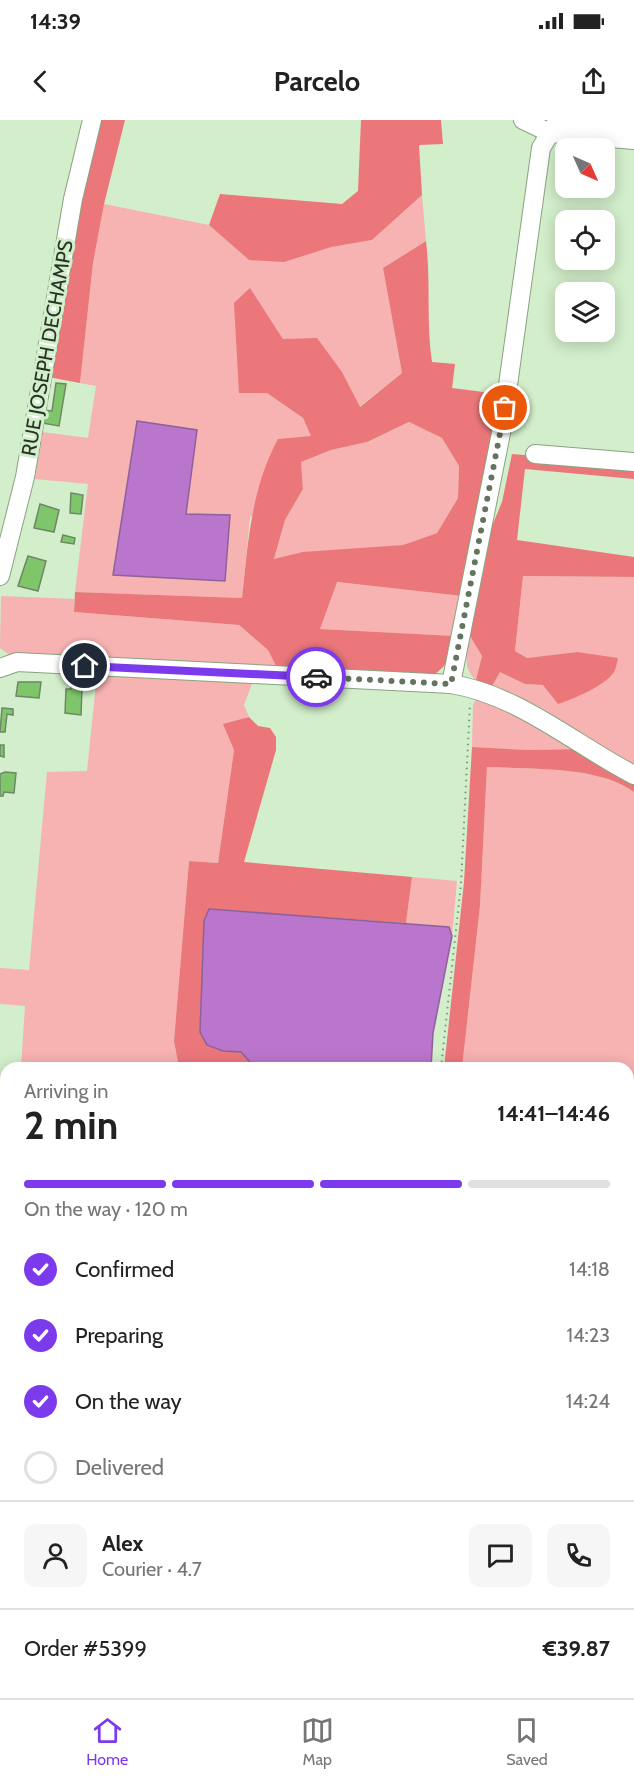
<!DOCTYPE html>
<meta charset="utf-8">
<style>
body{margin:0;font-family:Cabin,sans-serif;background:#f6f6f6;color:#222;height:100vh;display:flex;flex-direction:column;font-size:22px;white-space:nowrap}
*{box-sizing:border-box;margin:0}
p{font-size:20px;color:#767676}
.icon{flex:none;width:33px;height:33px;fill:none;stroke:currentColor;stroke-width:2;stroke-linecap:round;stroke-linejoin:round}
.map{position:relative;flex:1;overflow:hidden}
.side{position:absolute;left:0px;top:942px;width:634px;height:636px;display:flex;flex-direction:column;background:#fff;border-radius:18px 18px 0 0;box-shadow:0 3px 15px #0003}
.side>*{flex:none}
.needle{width:39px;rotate:135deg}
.fabs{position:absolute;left:555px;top:18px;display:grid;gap:12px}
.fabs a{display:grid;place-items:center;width:60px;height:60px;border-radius:12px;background:#fff;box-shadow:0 3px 15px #0003;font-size:30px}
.pin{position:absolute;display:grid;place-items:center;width:51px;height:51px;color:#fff;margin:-26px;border:3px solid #fff;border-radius:50%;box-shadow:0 2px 6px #0007}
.courier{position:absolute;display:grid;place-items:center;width:60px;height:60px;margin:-30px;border:4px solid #7c3aed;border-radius:50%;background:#fff;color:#222;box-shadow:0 2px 8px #0007}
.summary em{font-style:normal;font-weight:800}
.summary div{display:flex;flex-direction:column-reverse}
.summary{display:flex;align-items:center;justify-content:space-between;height:102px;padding:0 24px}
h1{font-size:39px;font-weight:800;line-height:45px}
.bar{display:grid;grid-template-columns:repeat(4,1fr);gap:9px 6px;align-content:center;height:72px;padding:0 24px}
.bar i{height:8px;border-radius:4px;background:#e0e0e0}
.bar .selected{background:#7c3aed}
.bar p{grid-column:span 4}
.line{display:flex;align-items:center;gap:15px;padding:0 24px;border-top:2px solid #e0e0e0}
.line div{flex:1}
.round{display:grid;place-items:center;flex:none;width:63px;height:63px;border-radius:12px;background:#f6f6f6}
ol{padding:0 24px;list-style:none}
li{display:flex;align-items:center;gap:18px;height:66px}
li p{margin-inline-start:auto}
li .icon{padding:6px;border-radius:50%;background:#7c3aed;color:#fff;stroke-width:4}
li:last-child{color:#767676}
li i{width:33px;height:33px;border:3px solid #e0e0e0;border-radius:50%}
.status{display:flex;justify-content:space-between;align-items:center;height:42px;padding:0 30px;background:#fff;direction:ltr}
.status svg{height:16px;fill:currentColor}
header{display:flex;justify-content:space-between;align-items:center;height:78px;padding:0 24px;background:#fff;font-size:27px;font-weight:800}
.tab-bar{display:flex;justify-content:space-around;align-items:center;height:84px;border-top:2px solid #e0e0e0;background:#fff;font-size:16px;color:#767676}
.tab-bar a{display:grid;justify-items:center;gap:3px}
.tab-bar .selected{color:#7c3aed}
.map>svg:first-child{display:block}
</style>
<div class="status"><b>14:39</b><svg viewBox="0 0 49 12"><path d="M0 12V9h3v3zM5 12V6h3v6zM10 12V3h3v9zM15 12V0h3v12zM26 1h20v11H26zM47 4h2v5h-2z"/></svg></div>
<header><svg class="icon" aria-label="back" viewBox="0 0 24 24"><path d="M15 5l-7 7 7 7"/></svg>Parcelo<svg class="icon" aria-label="share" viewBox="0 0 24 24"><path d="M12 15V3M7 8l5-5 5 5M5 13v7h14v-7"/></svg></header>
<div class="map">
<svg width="634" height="1578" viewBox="0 0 634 1578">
<rect width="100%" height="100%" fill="#d2eeca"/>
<g fill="#f7b2b2" fill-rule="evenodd">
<path d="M422,75L426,121L383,148L402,253L359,287L342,252L283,219L250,169L267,273L303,298L311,316L250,398L242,478L75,472L88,364L35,359L42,312L88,318L96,266L80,263L93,143L104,84L209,105L249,140L372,120ZM137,301L197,310L186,395Z"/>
<polygon points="409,302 442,318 459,346 458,378 437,413 403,425 274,439 285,400 303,369 301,342 331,330 367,322"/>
<polygon points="523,456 634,457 634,645 538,586 492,566 500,551 525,564 543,565 577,532 527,538 515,531"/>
<polygon points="336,462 462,476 455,516 320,509"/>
<polygon points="1,476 74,479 74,492 239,505 268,530 278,550 13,538 0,528"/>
<path d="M470,516L482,536L476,560C462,548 467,532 470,516Z"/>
<polygon points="97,554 253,561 244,585 249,597 224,604 234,630 218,743 189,741 174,921 179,948 21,948 25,886 0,884 0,848 29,850 47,652 87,651"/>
<polygon points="478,576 502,584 579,629 529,630 472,627 473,585"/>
<path d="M487,647C528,649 600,646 634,672V1400L628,1395V948H462L480,786Z"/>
<polygon points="412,757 457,761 452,816 449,807 406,803"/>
<polygon points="6,1117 6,1162 0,1162"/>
<polygon points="0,1240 6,1241 6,1268 0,1273"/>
<polygon points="6,1311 6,1373 0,1372 0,1317"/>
<polygon points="629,1473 634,1473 634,1503 629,1505"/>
<polygon points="164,1572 309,1572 269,1578 174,1578"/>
<polygon points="525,1572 558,1572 541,1578 508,1578"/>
</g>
<g fill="#eb777b" fill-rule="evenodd">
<polygon points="96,0 125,0 104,84 93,143 80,263 48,257"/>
<polygon points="361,0 441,0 443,24 419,25 422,75 372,120 331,127 284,142 249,140 209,105 220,74 342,84 358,71"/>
<path d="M426,121C431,161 426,202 432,242L455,244L452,268L499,274L462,476L337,462L320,509L455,516C452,535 449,545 432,556L278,550L268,530L239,505L74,492L75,472L242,478C248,423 251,369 278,319L311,316L303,298L267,273H239L234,183L250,168L283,219L317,218L342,252L360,287L402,253L383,148ZM409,302L442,318L459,346L458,378L437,413L403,425L303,432L274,439L285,400L303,369L301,342L331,330L367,322Z"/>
<path d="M512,334L634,344V359L525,349L517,420L634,437V457L523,456L515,531L527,538L577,532L618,538C617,542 616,549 614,552C605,566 573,579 558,584L543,565L525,564L500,552L492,566L476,560L482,536L470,516L487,418L502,382Z"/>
<polygon points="249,597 258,606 270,608 276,617 276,630 244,742 412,757 406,803 209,789 204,801 201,912 223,931 241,932 250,942 248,948 179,948 174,921 189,741 218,743 234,630 223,604"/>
<path d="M472,627L529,630L579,629L634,661V672C600,646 529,649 487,647L480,786L462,948H444L464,762Z"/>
<polygon points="6,1268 6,1311 0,1317 0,1273"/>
<polygon points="629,1395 634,1400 634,1473 629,1473"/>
<polygon points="634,1503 634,1534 629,1536 629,1505"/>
<polygon points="0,1528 6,1528 6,1572 129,1572 130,1578 0,1578"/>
<polygon points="309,1572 525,1572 508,1578 269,1578"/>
</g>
<g fill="#ba75cc" stroke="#8e619a" stroke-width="1.5">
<polygon points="137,301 197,310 186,394 230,395 225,461 113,455"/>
<polygon points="209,789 449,807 452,816 433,913 431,948 248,948 250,942 241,932 223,931 207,925 200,912 204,801"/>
</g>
<g fill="#7fc66a" stroke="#6e8767" stroke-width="1.5">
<polygon points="56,263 66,264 59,306 42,303 44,290 52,291"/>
<polygon points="71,373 83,375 81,394 70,393"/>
<polygon points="40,384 59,390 54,412 34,408"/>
<polygon points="63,415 75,418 74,424 61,422"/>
<polygon points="28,436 46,441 38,471 18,466"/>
<polygon points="18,562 41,562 39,578 16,576"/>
<polygon points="71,566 82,567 81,595 65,593 66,569 71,569"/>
<polygon points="2,588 13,589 13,595 7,594 5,612 0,612"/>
<polygon points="0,625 4,625 4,637 0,636"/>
<polygon points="5,652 16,653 14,673 4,672 3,676 0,676 0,654"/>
<polygon points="0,1464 6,1471 0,1477"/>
</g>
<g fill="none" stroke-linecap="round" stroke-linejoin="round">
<g stroke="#89a381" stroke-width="20">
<g id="minor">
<polyline points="523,0 550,13 634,20"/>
<polyline points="566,0 634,8"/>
<polyline points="535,334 634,342"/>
<polyline points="0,456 25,357 73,79 92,0"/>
<path d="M0,548L17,542L451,564C519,575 574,624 634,655"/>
<polyline points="451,564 502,308 541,28 558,0"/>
<polyline points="0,1377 6,1377"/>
<polyline points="0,1415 6,1415"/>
<polyline points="3,1440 6,1427"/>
<polyline points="0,1496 6,1493"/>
<polyline points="138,1572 139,1578"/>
</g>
</g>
<g stroke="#89a381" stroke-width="28">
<g id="highway">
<polyline points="628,1562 634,1560"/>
<polyline points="581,1578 598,1572"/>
</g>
</g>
<g stroke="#80947b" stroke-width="2" stroke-dasharray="1.5 4.5" stroke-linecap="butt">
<polyline points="441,948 461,764 470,583"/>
<polyline points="628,1462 634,1462"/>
</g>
<use href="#minor" stroke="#fff" stroke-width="18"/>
<use href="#highway" stroke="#fff" stroke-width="27"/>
</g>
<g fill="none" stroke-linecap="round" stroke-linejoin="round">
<polyline stroke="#64745f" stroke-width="6" stroke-dasharray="0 10.8" points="316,557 451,564 505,288"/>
<polyline stroke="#7c3aed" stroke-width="8" points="85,546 316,557"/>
</g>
<g text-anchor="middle" stroke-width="6" stroke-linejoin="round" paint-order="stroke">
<g font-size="20" fill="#283325" stroke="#d2eeca">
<text transform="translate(47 228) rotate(-80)" y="7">RUE JOSEPH DECHAMPS</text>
</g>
</g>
</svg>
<div class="fabs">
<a><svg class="needle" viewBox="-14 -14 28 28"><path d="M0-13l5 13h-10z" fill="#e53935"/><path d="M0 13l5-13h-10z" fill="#767676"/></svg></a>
<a><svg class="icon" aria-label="locate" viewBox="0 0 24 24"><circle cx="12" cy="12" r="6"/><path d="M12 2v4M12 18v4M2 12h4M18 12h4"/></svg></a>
<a><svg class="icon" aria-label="layers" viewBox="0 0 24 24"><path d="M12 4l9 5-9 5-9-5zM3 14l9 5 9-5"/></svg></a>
</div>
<div class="pin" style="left:505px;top:288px;background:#ea580c"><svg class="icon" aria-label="bag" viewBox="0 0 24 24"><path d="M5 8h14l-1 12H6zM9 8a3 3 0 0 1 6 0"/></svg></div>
<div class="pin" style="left:85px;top:546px;background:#1f2937"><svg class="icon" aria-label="home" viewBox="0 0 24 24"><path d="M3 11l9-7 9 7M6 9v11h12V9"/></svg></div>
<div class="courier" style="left:316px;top:557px"><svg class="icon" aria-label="car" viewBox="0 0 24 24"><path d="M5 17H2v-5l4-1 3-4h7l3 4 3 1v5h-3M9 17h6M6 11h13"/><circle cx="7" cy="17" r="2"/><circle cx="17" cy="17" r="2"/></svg></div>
<section class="side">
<div class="summary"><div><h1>2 min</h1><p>Arriving in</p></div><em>14:41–14:46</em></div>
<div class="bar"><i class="selected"></i><i class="selected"></i><i class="selected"></i><i></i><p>On the way · 120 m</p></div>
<ol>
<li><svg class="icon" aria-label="check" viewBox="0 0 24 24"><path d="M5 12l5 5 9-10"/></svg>Confirmed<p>14:18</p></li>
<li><svg class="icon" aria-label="check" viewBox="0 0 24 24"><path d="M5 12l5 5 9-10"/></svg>Preparing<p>14:23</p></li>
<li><svg class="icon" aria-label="check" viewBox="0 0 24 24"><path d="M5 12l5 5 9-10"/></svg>On the way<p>14:24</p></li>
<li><i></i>Delivered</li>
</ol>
<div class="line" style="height:108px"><a class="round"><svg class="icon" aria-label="person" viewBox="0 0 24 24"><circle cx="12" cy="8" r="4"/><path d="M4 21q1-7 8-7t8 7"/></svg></a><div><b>Alex</b><p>Courier · 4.7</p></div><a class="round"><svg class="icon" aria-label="chat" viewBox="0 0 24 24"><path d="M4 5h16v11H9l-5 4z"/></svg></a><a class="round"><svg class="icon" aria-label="phone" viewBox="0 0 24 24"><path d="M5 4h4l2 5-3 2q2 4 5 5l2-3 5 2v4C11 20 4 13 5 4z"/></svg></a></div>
<div class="line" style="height:78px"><div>Order #5399</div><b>€39.87</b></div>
</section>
</div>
<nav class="tab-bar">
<a class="selected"><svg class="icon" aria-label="home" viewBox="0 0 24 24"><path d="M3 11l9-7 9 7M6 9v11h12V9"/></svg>Home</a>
<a><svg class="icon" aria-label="map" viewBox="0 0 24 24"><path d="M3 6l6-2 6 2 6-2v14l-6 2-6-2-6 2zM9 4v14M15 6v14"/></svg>Map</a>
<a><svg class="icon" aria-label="saved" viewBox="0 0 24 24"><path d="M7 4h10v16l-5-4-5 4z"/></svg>Saved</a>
</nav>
